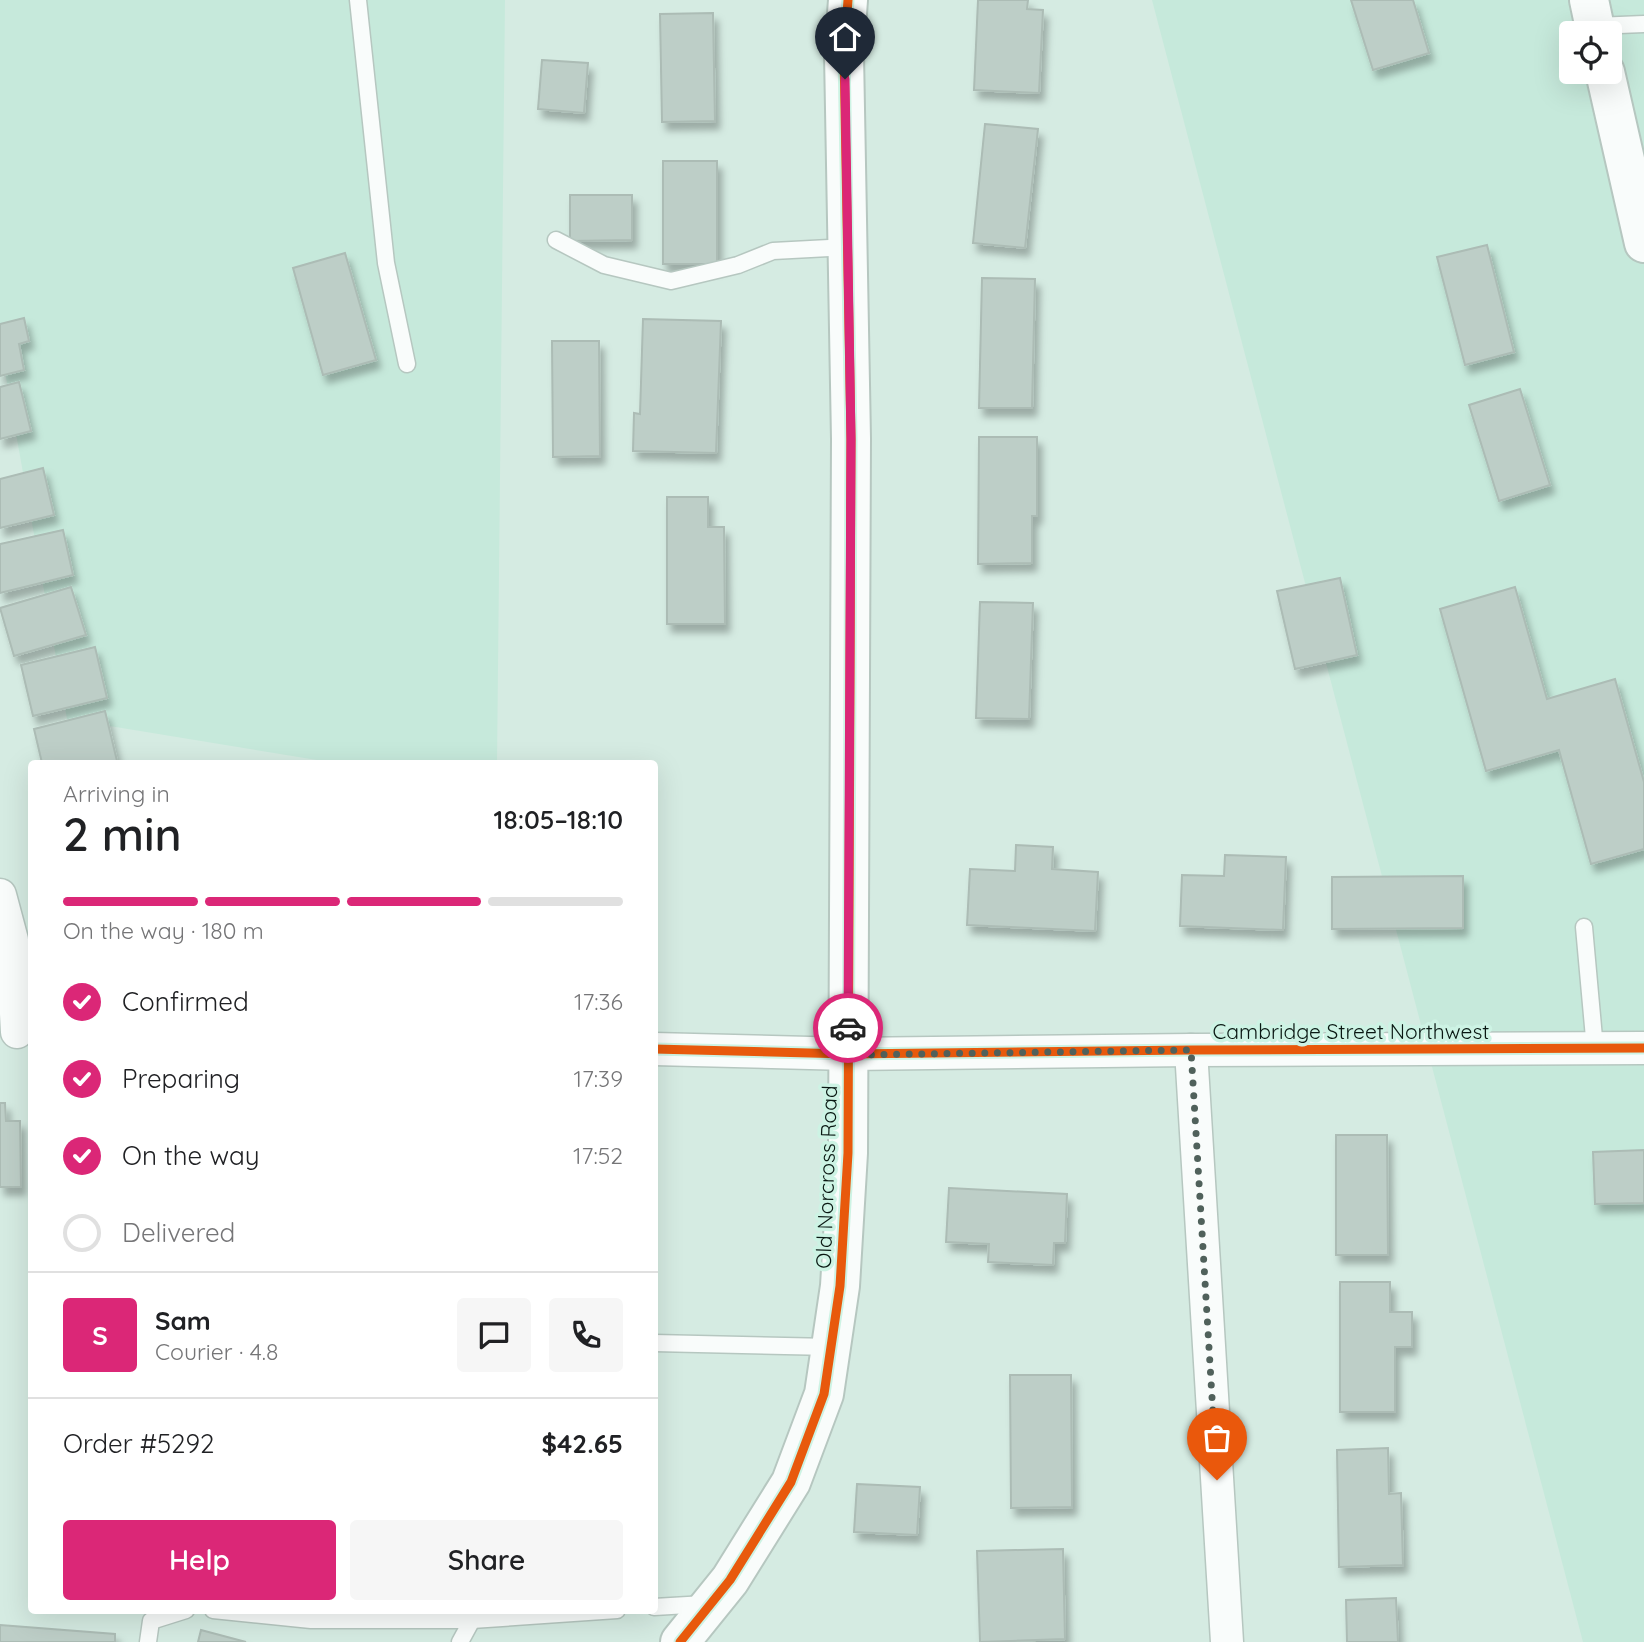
<!DOCTYPE html>
<meta charset="utf-8">
<style>
body{margin:0;font-family:Quicksand,sans-serif;background:#f6f6f6;color:#202124;height:100vh;display:flex;flex-direction:column;font-size:26px;white-space:nowrap}
*{box-sizing:border-box;margin:0}
p{font-size:23px;color:#757577}
.icon{flex:none;width:38px;height:38px;fill:none;stroke:currentColor;stroke-width:2;stroke-linecap:round;stroke-linejoin:round}
.map{position:relative;flex:1;overflow:hidden}
.details{position:absolute;left:28px;top:760px;width:630px;height:854px;display:flex;flex-direction:column;background:#fff;border-radius:7px;box-shadow:0 7px 28px #0002}
.details>*{flex:none}
.tools{position:absolute;left:1559px;top:21px;display:grid;gap:14px}
.tools a{display:grid;place-items:center;width:63px;height:63px;border-radius:7px;background:#fff;box-shadow:0 7px 28px #0002;font-size:35px}
.pin{position:absolute;display:grid;place-items:center;width:60px;height:60px;color:#fff;margin:-72px -30px;border-radius:50% 50% 50% 0;rotate:-45deg;box-shadow:0 0 7px #0007}
.pin .icon{rotate:45deg}
.courier{position:absolute;display:grid;place-items:center;width:70px;height:70px;margin:-35px;border:5px solid #db2777;border-radius:50%;background:#fff;color:#222;box-shadow:0 2px 9px #0007}
.overview em{font-style:normal;font-weight:600}
.overview div{display:flex;flex-direction:column-reverse}
.overview{display:flex;align-items:center;justify-content:space-between;height:119px;padding:0 35px}
h1{font-size:46px;font-weight:600;line-height:52px}
.bar{display:grid;grid-template-columns:repeat(4,1fr);gap:10px 7px;align-content:center;height:84px;padding:0 35px}
.bar i{height:9px;border-radius:5px;background:#e0e0e0}
.bar .selected{background:#db2777}
.bar p{grid-column:span 4}
.line{display:flex;align-items:center;gap:18px;padding:0 35px;border-top:2px solid #e0e0e0}
.line div{flex:1}
.round{display:grid;place-items:center;flex:none;width:74px;height:74px;border-radius:7px;background:#f6f6f6}
ol{padding:0 35px;list-style:none}
li{display:flex;align-items:center;gap:21px;height:77px}
li p{margin-inline-start:auto}
li .icon{padding:7px;border-radius:50%;background:#db2777;color:#fff;stroke-width:4}
li:last-child{color:#757577}
li i{width:38px;height:38px;border:4px solid #e0e0e0;border-radius:50%}
.button{display:flex;gap:14px;margin-top:auto;padding:14px 35px}
.button a{flex:1;height:80px;border-radius:7px;background:#db2777;color:#fff;font-size:28px;font-weight:600;line-height:80px;text-align:center}
.button a+a{background:#f6f6f6;color:#202124}
.map>svg:first-child{display:block}
</style>
<div class="map">
<svg width="1644" height="1642" viewBox="0 0 1644 1642">
<defs>
<filter id="shadow"><feDropShadow dx="4.5" dy="8" stdDeviation="3.5" flood-color="#0004"/></filter>
</defs>
<rect width="100%" height="100%" fill="#d5ebe2"/>
<g fill="#c6e9db" fill-rule="evenodd">
<polygon points="0,0 505,0 497,763 335,763 67,719 0,344"/>
<path d="M1152,0H1644V1642H1583ZM1572,33H1610V72H1572Z"/>
</g>
<g fill="#bdcec7" stroke="#acbcb5" stroke-width="2" filter="url(#shadow)">
<polygon points="978,0 1028,0 1027,9 1043,10 1039,93 974,90"/>
<polygon points="1351,0 1413,0 1429,53 1373,70"/>
<polygon points="713,13 715,121 662,122 660,14"/>
<polygon points="542,60 588,63 584,113 538,109"/>
<polygon points="985,124 1038,129 1025,248 973,243"/>
<rect x="663" y="161" width="54" height="103"/>
<polygon points="570,195 632,195 632,240 570,241"/>
<polygon points="1487,245 1514,352 1465,365 1437,257"/>
<polygon points="345,253 376,360 323,375 293,268"/>
<polygon points="982,278 1035,279 1032,408 979,408"/>
<polygon points="24,318 29,341 19,344 24,370 0,376 0,324"/>
<polygon points="643,319 721,321 716,453 633,451 634,413 640,414"/>
<polygon points="552,341 599,341 600,456 553,457"/>
<polygon points="19,382 31,431 0,439 0,387"/>
<polygon points="1520,389 1550,485 1499,501 1469,405"/>
<polygon points="979,437 1037,437 1037,516 1032,516 1032,563 978,564"/>
<polygon points="43,468 54,515 0,528 0,479"/>
<polygon points="667,497 708,497 708,527 724,527 725,624 667,624"/>
<polygon points="63,530 73,575 0,593 0,544"/>
<polygon points="1340,578 1357,655 1295,669 1277,591"/>
<polygon points="71,587 86,635 14,656 0,608"/>
<polygon points="1515,587 1547,699 1615,679 1644,782 1644,849 1591,864 1559,750 1486,771 1440,609"/>
<polygon points="980,602 1033,603 1029,719 976,718"/>
<polygon points="95,647 107,698 33,716 21,665"/>
<polygon points="105,711 117,761 106,763 42,763 34,729"/>
<polygon points="1016,845 1053,847 1052,869 1098,872 1095,931 967,925 970,869 1015,871"/>
<polygon points="1225,855 1286,857 1283,930 1180,926 1182,875 1224,876"/>
<polygon points="1463,876 1463,928 1332,929 1332,877"/>
<polygon points="0,1103 5,1103 6,1121 20,1121 21,1187 0,1187"/>
<polygon points="1336,1135 1387,1135 1388,1255 1336,1255"/>
<polygon points="1644,1150 1644,1203 1595,1204 1593,1152"/>
<polygon points="949,1188 1067,1194 1065,1243 1054,1243 1053,1265 988,1262 989,1244 946,1242"/>
<polygon points="1340,1282 1390,1282 1390,1312 1412,1312 1412,1347 1395,1347 1395,1412 1340,1412"/>
<polygon points="1010,1375 1071,1375 1072,1507 1011,1508"/>
<polygon points="1388,1448 1389,1494 1401,1493 1403,1565 1339,1567 1337,1450"/>
<polygon points="857,1484 920,1487 917,1535 854,1532"/>
<polygon points="1063,1549 1065,1639 980,1642 977,1551"/>
<polygon points="1396,1598 1398,1642 1347,1642 1346,1600"/>
<polygon points="0,1625 115,1634 115,1642 0,1642"/>
<polygon points="201,1630 246,1642 198,1642"/>
</g>
<g fill="none" stroke-linecap="round" stroke-linejoin="round">
<g stroke="#b6c7c0" stroke-width="19">
<g id="lane">
<polyline points="358,0 386,263 407,364"/>
<polyline points="1595,26 1644,24"/>
<polyline points="556,240 604,265 671,281 738,265 773,251 848,247"/>
<polyline points="1584,927 1595,1049"/>
<polyline points="654,1343 831,1347"/>
<polyline points="654,1607 705,1604"/>
<polyline points="213,1610 311,1620 472,1620 617,1610"/>
<polyline points="148,1642 151,1621 186,1610"/>
<polyline points="460,1642 472,1620"/>
</g>
</g>
<g stroke="#b6c7c0" stroke-width="35">
<g id="street">
<polyline points="0,895 12,940 17,1032"/>
<polyline points="654,1049 848,1054 1191,1050 1644,1048"/>
<polyline points="1191,1050 1227,1642"/>
</g>
</g>
<g stroke="#b6c7c0" stroke-width="42">
<polyline id="secondary" points="680,1642 730,1580 791,1482 824,1394 840,1286 848,1153 851,439 844,54 848,0"/>
</g>
<g stroke="#b6c7c0" stroke-width="42">
<g id="primary">
<polyline points="1589,0 1596,33"/>
<polyline points="1605,72 1644,243"/>
</g>
</g>
<use href="#lane" stroke="#f9fcfb" stroke-width="16"/>
<use href="#street" stroke="#f9fcfb" stroke-width="32"/>
<use href="#secondary" stroke="#f9fcfb" stroke-width="38"/>
<use href="#primary" stroke="#f9fcfb" stroke-width="38"/>
<g stroke="#cdf3e4" stroke-width="13">
<g id="cycleway">
<polyline points="654,1049 848,1054 1191,1050 1644,1048"/>
<polyline points="680,1642 730,1580 791,1482 824,1394 840,1286 848,1153 851,439 844,54 848,0"/>
</g>
</g>
<use href="#cycleway" stroke="#e8590c" stroke-width="9"/>
</g>
<g fill="none" stroke-linecap="round" stroke-linejoin="round">
<polyline stroke="#50615b" stroke-width="7" stroke-dasharray="0 12.6" points="848,1028 848,1055 1191,1050 1217,1480"/>
<polyline stroke="#db2777" stroke-width="9" points="845,79 851,439 848,1028"/>
</g>
<g text-anchor="middle" stroke-width="7" stroke-linejoin="round" paint-order="stroke">
<g font-size="21" fill="#091712" stroke="#cdf3e4">
<text x="1351" y="1039">Cambridge Street Northwest</text>
<text transform="translate(827 1177) rotate(-88)" y="7">Old Norcross Road</text>
</g>
</g>
</svg>
<div class="tools">
<a><svg class="icon" aria-label="locate" viewBox="0 0 24 24"><circle cx="12" cy="12" r="6"/><path d="M12 2v4M12 18v4M2 12h4M18 12h4"/></svg></a>
</div>
<div class="pin" style="left:1217px;top:1480px;background:#ea580c"><svg class="icon" aria-label="bag" viewBox="0 0 24 24"><path d="M5 8h14l-1 12H6zM9 8a3 3 0 0 1 6 0"/></svg></div>
<div class="pin" style="left:845px;top:79px;background:#1f2937"><svg class="icon" aria-label="home" viewBox="0 0 24 24"><path d="M3 11l9-7 9 7M6 9v11h12V9"/></svg></div>
<div class="courier" style="left:848px;top:1028px"><svg class="icon" aria-label="car" viewBox="0 0 24 24"><path d="M5 17H2v-5l4-1 3-4h7l3 4 3 1v5h-3M9 17h6M6 11h13"/><circle cx="7" cy="17" r="2"/><circle cx="17" cy="17" r="2"/></svg></div>
<section class="details">
<div class="overview"><div><h1>2 min</h1><p>Arriving in</p></div><em>18:05–18:10</em></div>
<div class="bar"><i class="selected"></i><i class="selected"></i><i class="selected"></i><i></i><p>On the way · 180 m</p></div>
<ol>
<li><svg class="icon" aria-label="check" viewBox="0 0 24 24"><path d="M5 12l5 5 9-10"/></svg>Confirmed<p>17:36</p></li>
<li><svg class="icon" aria-label="check" viewBox="0 0 24 24"><path d="M5 12l5 5 9-10"/></svg>Preparing<p>17:39</p></li>
<li><svg class="icon" aria-label="check" viewBox="0 0 24 24"><path d="M5 12l5 5 9-10"/></svg>On the way<p>17:52</p></li>
<li><i></i>Delivered</li>
</ol>
<div class="line" style="height:126px"><b class="round" style="background:#db2777;color:#fff">S</b><div><b>Sam</b><p>Courier · 4.8</p></div><a class="round"><svg class="icon" aria-label="chat" viewBox="0 0 24 24"><path d="M4 5h16v11H9l-5 4z"/></svg></a><a class="round"><svg class="icon" aria-label="phone" viewBox="0 0 24 24"><path d="M5 4h4l2 5-3 2q2 4 5 5l2-3 5 2v4C11 20 4 13 5 4z"/></svg></a></div>
<div class="line" style="height:91px"><div>Order #5292</div><b>$42.65</b></div>
<div class="button"><a>Help</a><a>Share</a></div>
</section>
</div>
